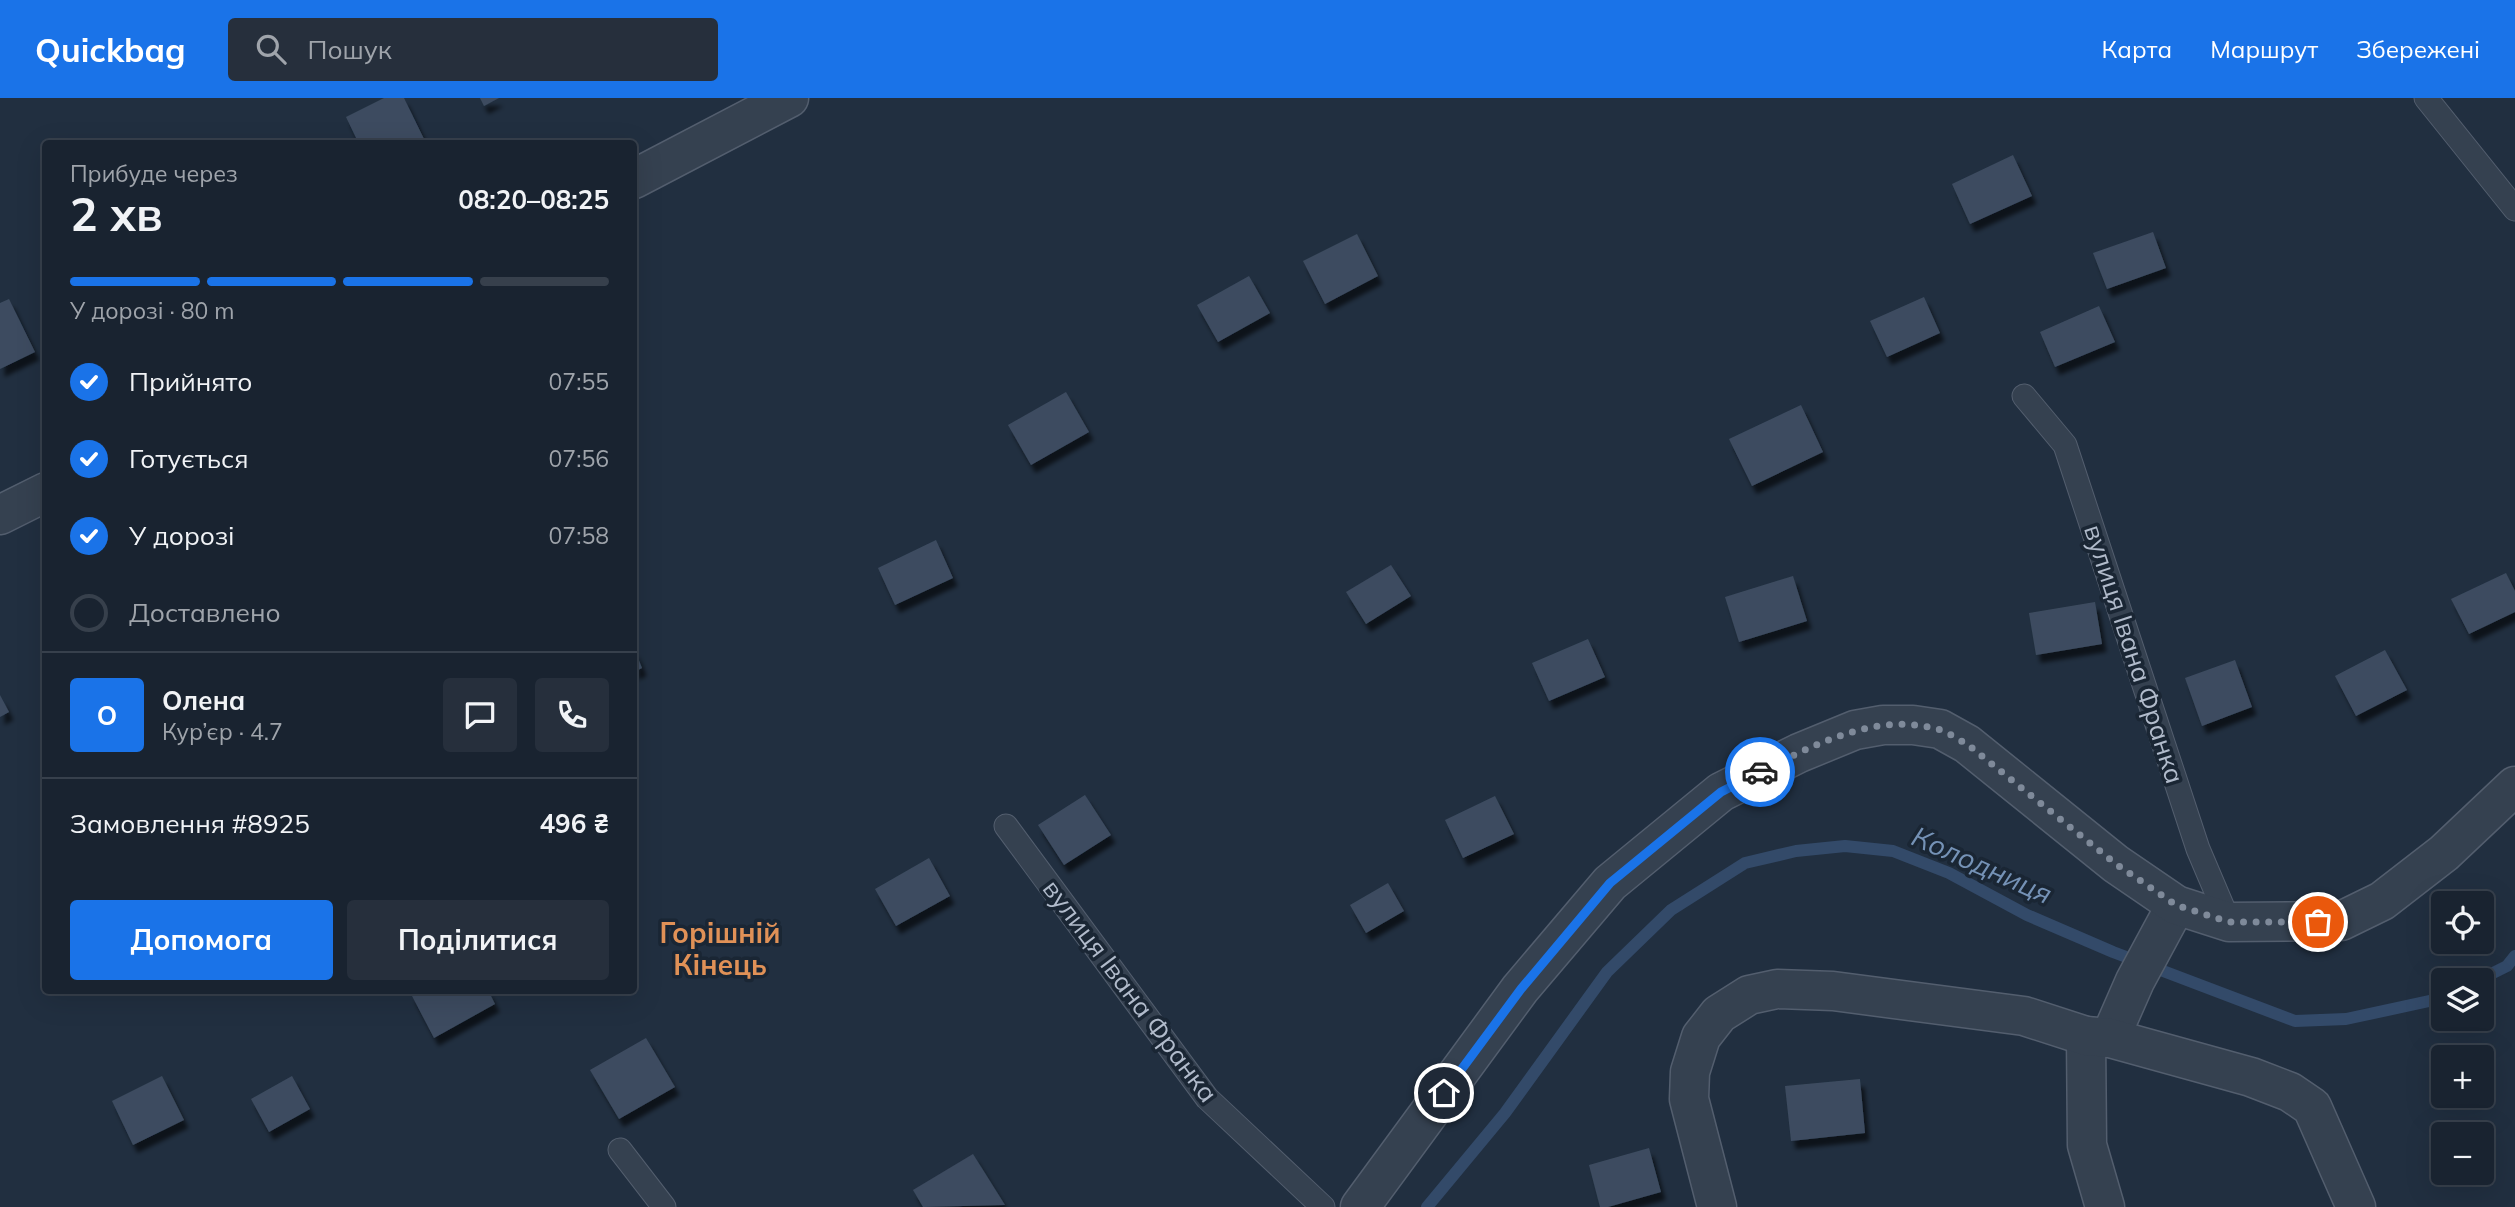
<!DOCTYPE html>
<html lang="uk">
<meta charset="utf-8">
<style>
body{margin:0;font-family:Mulish,sans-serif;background:#262f3c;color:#f1f3f6;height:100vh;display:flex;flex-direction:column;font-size:26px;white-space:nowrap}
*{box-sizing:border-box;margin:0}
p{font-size:23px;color:#9fa4ab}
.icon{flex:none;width:38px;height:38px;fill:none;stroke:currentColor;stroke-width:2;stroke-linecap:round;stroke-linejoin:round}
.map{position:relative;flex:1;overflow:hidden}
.side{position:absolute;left:42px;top:42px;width:595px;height:854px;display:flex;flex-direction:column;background:#192330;border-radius:7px;box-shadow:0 7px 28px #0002,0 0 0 2px #37404c}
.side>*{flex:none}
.buttons{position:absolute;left:2431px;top:793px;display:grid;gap:14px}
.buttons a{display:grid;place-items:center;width:63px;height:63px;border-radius:7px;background:#192330;box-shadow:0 7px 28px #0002,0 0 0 2px #37404c;font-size:35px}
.pin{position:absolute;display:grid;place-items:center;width:60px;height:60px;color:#fff;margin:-30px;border:4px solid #fff;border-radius:50%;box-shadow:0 2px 7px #0007}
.courier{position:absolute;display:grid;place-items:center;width:70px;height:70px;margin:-35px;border:5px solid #1a73e8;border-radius:50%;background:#fff;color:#222;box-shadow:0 2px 9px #0007}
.overview em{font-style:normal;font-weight:700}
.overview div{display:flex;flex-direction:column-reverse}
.overview{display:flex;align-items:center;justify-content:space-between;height:119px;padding:0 28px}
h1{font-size:46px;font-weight:700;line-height:52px}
.bar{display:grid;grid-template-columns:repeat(4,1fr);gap:10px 7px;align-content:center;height:84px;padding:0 28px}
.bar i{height:9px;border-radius:5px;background:#37404c}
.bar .current{background:#1a73e8}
.bar p{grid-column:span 4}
.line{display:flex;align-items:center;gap:18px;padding:0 28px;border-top:2px solid #37404c}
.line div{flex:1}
.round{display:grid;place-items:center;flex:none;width:74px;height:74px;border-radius:7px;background:#262f3c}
ol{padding:0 28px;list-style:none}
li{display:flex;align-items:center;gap:21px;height:77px}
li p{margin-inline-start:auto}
li .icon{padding:7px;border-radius:50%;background:#1a73e8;color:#fff;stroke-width:4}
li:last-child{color:#9fa4ab}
li i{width:38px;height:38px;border:4px solid #37404c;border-radius:50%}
.action{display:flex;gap:14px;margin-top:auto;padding:14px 28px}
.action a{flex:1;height:80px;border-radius:7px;background:#1a73e8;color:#fff;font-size:28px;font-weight:700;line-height:80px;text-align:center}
.action a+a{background:#262f3c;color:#f1f3f6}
header{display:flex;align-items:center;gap:42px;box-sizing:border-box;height:98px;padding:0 35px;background:#1a73e8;color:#fff}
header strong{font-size:33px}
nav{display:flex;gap:38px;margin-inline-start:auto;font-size:24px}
.search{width:490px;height:63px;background:#262f3c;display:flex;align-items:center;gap:18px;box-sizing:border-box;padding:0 24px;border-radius:7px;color:#9fa4ab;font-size:26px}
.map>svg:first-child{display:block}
</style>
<header>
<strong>Quickbag</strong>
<div class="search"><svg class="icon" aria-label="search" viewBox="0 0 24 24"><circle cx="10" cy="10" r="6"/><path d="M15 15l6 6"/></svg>Пошук</div>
<nav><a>Карта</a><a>Маршрут</a><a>Збережені</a></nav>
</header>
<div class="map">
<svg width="2515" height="1109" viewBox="0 0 2515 1109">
<defs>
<filter id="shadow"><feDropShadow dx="4.5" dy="8" stdDeviation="2" flood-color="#0009"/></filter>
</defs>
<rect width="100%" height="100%" fill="#212f40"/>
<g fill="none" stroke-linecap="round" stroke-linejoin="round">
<g stroke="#334a69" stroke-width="12">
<polyline points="2479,882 2507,868 2515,858"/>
<polyline points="1427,1109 1505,1015 1607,874 1671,812 1745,765 1796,753 1845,748 1893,753 1949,775 2027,817 2113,854 2295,923 2346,921 2443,900"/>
</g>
</g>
<g fill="#3d4c60" filter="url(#shadow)">
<polygon points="384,0 404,0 425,43 421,46 359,46 346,19"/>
<polygon points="480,0 499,0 484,8"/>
<polygon points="2013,57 2032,98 1970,126 1952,86"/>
<polygon points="2153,134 2166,170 2107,191 2093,155"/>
<polygon points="1357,136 1378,178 1325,206 1303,163"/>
<polygon points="1249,178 1270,215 1218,244 1197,207"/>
<polygon points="1924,199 1940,235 1887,259 1870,223"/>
<polygon points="9,201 35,254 0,271 0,205"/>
<polygon points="2099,208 2115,244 2055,269 2040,234"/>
<polygon points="1066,294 1089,334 1031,367 1008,327"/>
<polygon points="1801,307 1823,354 1752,388 1729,341"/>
<polygon points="936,442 953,480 895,507 878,470"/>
<polygon points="1391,467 1411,498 1366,526 1346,494"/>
<polygon points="2506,475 2515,493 2515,514 2469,536 2451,501"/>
<polygon points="1793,478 1807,523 1739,544 1725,499"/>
<polygon points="2095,504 2102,546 2036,557 2029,515"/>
<polygon points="1588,541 1605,579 1549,603 1532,565"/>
<polygon points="634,550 642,570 634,574"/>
<polygon points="2385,552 2407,592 2356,618 2335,578"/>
<polygon points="2235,562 2252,609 2202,628 2185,580"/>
<polygon points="0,597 9,614 0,619"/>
<polygon points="1085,697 1111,737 1064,767 1038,727"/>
<polygon points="1495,698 1514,736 1463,760 1445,722"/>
<polygon points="929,760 950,798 896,828 875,791"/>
<polygon points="1388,785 1404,813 1366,835 1350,807"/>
<polygon points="417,892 488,892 495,906 434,940 411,896"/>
<polygon points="646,940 675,989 619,1021 590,972"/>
<polygon points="162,978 184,1022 133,1047 112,1003"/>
<polygon points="292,978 310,1011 269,1034 251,1001"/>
<polygon points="1860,981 1865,1035 1791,1043 1785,988"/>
<polygon points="1649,1050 1661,1094 1608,1109 1600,1109 1589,1067"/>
<polygon points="973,1056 1005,1107 923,1109 913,1092"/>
</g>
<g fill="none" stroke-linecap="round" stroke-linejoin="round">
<g stroke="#535e6e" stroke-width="25">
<g id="lane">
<polyline points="2426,0 2515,111"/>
<polyline points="2024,298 2065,347 2198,751 2229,824"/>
<polyline points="1006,728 1207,1000 1323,1109"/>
<polyline points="620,1052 664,1109"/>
</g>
</g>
<g stroke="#535e6e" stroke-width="41">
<g id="street">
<polyline points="634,81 789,0"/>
<polyline points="0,417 46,394"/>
<polyline points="2086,938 2087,1047 2105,1109"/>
<polyline points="2110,940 2135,883 2176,807"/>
<polyline points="1360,1109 1520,891 1610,785 1721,694 1799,655 1855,632 1883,627 1913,627 1940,631 1967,646 2116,766 2176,807 2229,824 2341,823 2382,803 2444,755 2515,688"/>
<polyline points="1717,1109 1689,1001 1690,974 1701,939 1719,916 1749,897 1777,891 1833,893 2024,918 2086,938 2110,940 2251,979 2290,994 2312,1009 2356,1109"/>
</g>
</g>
<use href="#lane" stroke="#354150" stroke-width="23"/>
<use href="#street" stroke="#354150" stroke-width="38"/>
</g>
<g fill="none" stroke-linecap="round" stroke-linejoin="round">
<path stroke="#7f8a9a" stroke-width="7" stroke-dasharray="0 12.6" d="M1760,674C1814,647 1875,614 1937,631C1947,633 1957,641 1967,646L2116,766L2176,807L2229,824H2318"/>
<polyline stroke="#1a73e8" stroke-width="9" points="1444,995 1521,891 1610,785 1721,694 1760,674"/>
</g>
<g text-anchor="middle" stroke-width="7" stroke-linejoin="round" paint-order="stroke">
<g font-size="26" fill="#b1bbcb" stroke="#1a2634">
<text transform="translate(2134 556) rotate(72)" y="9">вулиця Івана Франка</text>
<text transform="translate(1130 893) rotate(53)" y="9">вулиця Івана Франка</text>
</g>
<g font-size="28" font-style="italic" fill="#7592b6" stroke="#1a2634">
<text transform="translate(1982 767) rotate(24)" y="10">Колодниця</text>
</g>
<g font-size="28" font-weight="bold" fill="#e09157" stroke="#1a2634">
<text x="720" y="845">Горішній<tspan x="720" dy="32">Кінець</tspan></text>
</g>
</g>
</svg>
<div class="buttons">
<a><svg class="icon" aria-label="locate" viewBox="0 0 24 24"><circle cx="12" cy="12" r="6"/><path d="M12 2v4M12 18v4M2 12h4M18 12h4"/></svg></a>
<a><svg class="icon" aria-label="layers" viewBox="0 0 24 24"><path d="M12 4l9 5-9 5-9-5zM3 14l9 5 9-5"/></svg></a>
<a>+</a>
<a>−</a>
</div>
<div class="pin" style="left:2318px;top:824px;background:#ea580c"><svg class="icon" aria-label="bag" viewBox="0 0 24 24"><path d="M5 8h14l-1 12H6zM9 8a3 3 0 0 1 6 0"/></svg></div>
<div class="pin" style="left:1444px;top:995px;background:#1f2937"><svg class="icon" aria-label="home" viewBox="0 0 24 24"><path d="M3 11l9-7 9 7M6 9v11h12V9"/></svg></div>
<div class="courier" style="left:1760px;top:674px"><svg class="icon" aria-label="car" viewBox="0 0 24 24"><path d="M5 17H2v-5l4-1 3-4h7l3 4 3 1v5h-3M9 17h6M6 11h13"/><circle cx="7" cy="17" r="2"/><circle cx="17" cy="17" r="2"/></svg></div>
<section class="side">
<div class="overview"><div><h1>2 хв</h1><p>Прибуде через</p></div><em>08:20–08:25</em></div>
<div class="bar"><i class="current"></i><i class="current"></i><i class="current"></i><i></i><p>У дорозі · 80 m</p></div>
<ol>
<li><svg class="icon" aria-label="check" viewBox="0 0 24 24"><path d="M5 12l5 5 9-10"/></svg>Прийнято<p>07:55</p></li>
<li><svg class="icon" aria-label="check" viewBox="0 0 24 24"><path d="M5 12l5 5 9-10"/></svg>Готується<p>07:56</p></li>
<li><svg class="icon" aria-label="check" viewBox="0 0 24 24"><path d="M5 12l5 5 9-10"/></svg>У дорозі<p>07:58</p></li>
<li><i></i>Доставлено</li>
</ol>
<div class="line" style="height:126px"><b class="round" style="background:#1a73e8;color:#fff">О</b><div><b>Олена</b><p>Кур’єр · 4.7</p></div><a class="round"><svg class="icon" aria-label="chat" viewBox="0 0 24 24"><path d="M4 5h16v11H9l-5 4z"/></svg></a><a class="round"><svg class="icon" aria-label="phone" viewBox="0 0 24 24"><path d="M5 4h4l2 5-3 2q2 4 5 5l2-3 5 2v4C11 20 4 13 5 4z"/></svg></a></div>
<div class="line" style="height:91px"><div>Замовлення #8925</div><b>496 ₴</b></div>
<div class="action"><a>Допомога</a><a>Поділитися</a></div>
</section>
</div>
